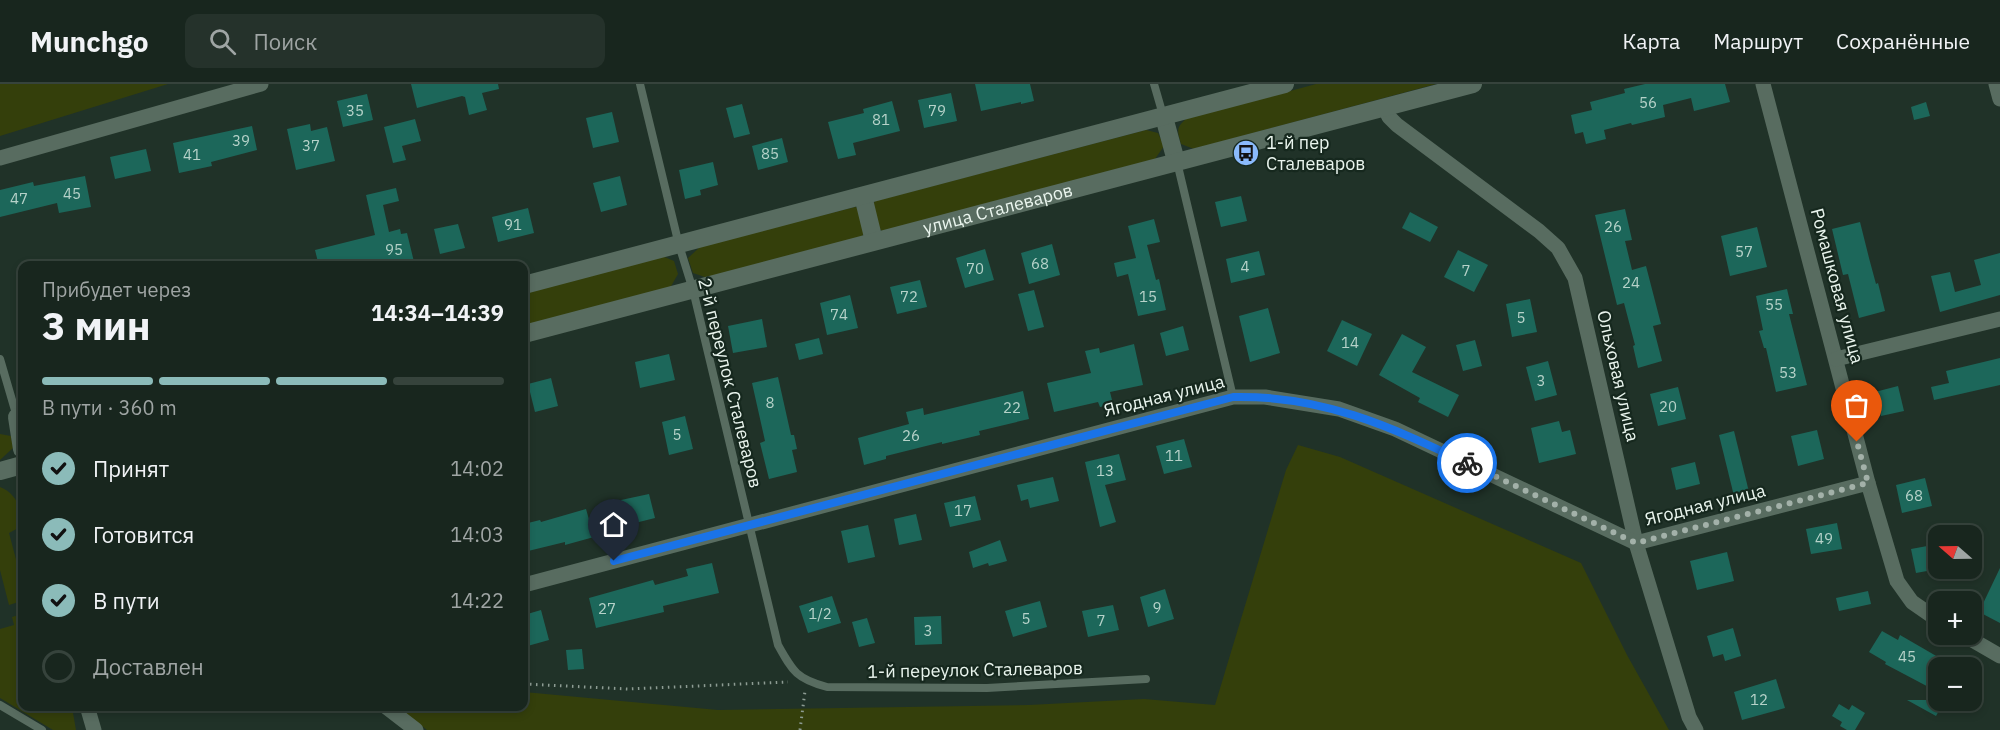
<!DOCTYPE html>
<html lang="ru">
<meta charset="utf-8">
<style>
body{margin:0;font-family:"IBM Plex Sans",sans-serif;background:#25322b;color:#f1f3f6;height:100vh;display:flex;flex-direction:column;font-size:22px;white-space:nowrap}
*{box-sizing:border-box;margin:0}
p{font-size:20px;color:#9fa5a4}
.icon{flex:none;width:33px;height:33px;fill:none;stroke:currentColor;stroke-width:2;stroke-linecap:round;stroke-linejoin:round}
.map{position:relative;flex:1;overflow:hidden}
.drawer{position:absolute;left:18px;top:177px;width:510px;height:450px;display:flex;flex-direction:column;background:#18261e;border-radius:12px;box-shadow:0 3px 9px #0003,0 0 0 2px #36433c}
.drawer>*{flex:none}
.needle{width:39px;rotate:290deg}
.fabs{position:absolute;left:1928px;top:441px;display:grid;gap:12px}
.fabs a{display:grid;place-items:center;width:54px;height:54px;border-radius:12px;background:#18261e;box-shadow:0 3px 9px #0003,0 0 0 2px #36433c;font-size:30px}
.pin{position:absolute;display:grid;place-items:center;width:51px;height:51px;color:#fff;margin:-62px -26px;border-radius:50% 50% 50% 0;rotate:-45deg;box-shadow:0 0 6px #0007}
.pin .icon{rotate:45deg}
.courier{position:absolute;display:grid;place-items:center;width:60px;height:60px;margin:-30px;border:4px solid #1a73e8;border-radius:50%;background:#fff;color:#222;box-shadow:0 2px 8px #0007}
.summary em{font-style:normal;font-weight:700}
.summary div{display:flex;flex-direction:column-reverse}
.summary{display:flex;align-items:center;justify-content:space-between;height:102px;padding:0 24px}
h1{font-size:39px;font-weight:700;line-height:45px}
.bar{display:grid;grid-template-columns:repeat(4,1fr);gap:9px 6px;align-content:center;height:72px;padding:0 24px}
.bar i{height:8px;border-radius:4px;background:#36433c}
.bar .current{background:#8bbbb9}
.bar p{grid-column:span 4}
ol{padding:0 24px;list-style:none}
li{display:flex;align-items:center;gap:18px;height:66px}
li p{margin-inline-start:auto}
li .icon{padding:6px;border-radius:50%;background:#8bbbb9;color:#111;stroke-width:4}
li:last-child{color:#9fa5a4}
li i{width:33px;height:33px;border:3px solid #36433c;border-radius:50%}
header{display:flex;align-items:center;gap:36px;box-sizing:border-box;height:84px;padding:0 30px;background:#18261e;border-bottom:2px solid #36433c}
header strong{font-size:28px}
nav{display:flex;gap:33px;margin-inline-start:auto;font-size:21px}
.search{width:420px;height:54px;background:#25322b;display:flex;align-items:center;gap:15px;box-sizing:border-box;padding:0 21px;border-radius:12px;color:#9fa5a4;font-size:22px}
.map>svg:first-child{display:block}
</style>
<header>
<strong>Munchgo</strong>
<div class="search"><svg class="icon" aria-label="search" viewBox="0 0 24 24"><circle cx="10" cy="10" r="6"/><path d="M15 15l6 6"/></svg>Поиск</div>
<nav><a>Карта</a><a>Маршрут</a><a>Сохранённые</a></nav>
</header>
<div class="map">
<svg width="2000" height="646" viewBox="0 0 2000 646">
<rect width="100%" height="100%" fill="#203228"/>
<g fill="#343f0b">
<polygon points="0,0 168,0 0,52"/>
<path d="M1316,0H1436L1194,65L1181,60C1178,48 1175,44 1186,35Z"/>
<polygon points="1146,46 1158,49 1164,62 1155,75 884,148 876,143 871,125 875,117"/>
<polygon points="855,123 860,125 865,147 861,154 708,194 693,189 688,174 701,162"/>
<polygon points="662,172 674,177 678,190 670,204 524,243 524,208"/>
<polygon points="0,350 11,352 13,364 0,376"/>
<polygon points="1298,361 1340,373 1581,479 1627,571 1669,646 427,646 398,623 524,622 524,608 718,626 1029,621 1144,615 1215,621 1286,386"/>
<path d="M0,403C16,409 23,426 22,442L9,449L17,479L22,482V517L9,521L0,486Z"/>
<polygon points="22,530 22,622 72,623 76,646 53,646 0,614 0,545 14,541 12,533"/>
</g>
<g fill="#1c675a">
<polygon points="411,0 498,0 499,5 482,9 487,26 469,31 465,13 462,12 417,24"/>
<polygon points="975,0 1030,0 1034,17 1021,20 1021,18 981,27"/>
<polygon points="1645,0 1725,0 1730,18 1694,27 1691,14 1663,21 1665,33 1632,41 1631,39 1604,46 1606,55 1586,60 1583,48 1575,50 1571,31 1592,26 1590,18 1625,9 1624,5"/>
<polygon points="951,9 957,37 924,44 918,16"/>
<polygon points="367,10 373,36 343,43 337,17"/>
<polygon points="892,17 900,47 853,59 856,71 838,75 828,38 864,29 863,25"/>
<polygon points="1926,18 1930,32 1914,36 1911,23"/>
<polygon points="742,20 750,50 734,54 726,24"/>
<polygon points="612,28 619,58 593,64 586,34"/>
<polygon points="415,35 421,57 402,62 406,76 393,79 384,43"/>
<polygon points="310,40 311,47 327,43 335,77 296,86 287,45"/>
<polygon points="252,42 257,66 211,78 212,82 179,89 173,59"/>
<polygon points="782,54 788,78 758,86 752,62"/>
<polygon points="146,65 151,87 115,95 110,73"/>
<polygon points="713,78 718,101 700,106 701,111 685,115 679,86"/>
<polygon points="85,92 91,123 59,129 57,119 0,133 0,106 33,98 34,102"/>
<polygon points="620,92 627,121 601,128 593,99"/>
<polygon points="396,104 399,117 383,121 389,148 400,145 401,150 407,149 415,182 319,182 315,166 375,151 366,111"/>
<polygon points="1241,112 1247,137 1221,143 1215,118"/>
<polygon points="528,124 534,149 498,158 492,133"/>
<polygon points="1625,125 1632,156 1625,157 1632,186 1646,182 1661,240 1653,242 1662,277 1638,284 1633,262 1635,261 1624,219 1617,221 1595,131"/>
<polygon points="1410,128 1438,143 1430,158 1402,144"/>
<polygon points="1154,135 1160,158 1147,161 1156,196 1159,195 1166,226 1138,232 1128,190 1117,193 1114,179 1136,174 1128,142"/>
<polygon points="1860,138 1869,174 1876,200 1878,199 1885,227 1859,234 1848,190 1843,191 1832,145"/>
<polygon points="458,140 465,164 440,170 434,145"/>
<polygon points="1757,143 1767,183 1730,192 1721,152"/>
<polygon points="1052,160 1060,191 1029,200 1021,169"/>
<polygon points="985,165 994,196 965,204 956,174"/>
<polygon points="1458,166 1488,181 1474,208 1444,193"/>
<polygon points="1259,167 1265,191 1231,199 1226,175"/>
<polygon points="2000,169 2000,211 1940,228 1931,192 1950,188 1955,208 1981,201 1974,176"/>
<polygon points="920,196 927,223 897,230 890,203"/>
<polygon points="1787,205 1793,230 1789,230 1807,301 1776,308 1766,264 1764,264 1759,247 1763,246 1756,212"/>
<polygon points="1034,206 1044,243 1028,247 1018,210"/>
<polygon points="850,211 858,244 827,251 820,219"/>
<polygon points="1530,215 1537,248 1512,253 1506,220"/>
<polygon points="1268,224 1280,269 1250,278 1239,232"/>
<polygon points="762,235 767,263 733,269 728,242"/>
<polygon points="1342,236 1372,250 1357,282 1327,267"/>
<polygon points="1183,242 1189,266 1166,272 1160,249"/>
<polygon points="1402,250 1426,263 1412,288 1459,311 1448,333 1418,318 1420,314 1379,291"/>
<polygon points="819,254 823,270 799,276 795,260"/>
<polygon points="1475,256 1482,282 1463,287 1456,261"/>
<polygon points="1134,260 1143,301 1110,308 1113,320 1100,323 1098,318 1054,328 1047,299 1091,289 1085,267 1099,264 1100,269"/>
<polygon points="669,270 675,296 640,304 635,278"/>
<polygon points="2000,274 2000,301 1934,316 1931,303 1949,299 1946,287"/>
<polygon points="1548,277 1557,311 1535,317 1526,283"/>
<polygon points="778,293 791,351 794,351 797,365 792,366 797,388 769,395 760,359 765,357 752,299"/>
<polygon points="551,294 558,322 535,328 528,300"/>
<polygon points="1898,302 1904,327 1881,332 1875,308"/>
<polygon points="1678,303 1686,335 1658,342 1650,310"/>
<polygon points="1023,307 1029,335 979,347 980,351 942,360 942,358 886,372 886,375 864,381 858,354 909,340 906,328 923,324 924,331"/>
<polygon points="685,332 693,365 669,371 662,338"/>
<polygon points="1559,337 1562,348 1570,346 1576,370 1539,379 1531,344"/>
<polygon points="1817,346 1824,375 1798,382 1791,352"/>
<polygon points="1734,347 1749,408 1734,412 1719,351"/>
<polygon points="1184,355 1192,383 1164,390 1156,362"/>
<polygon points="1119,370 1126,396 1105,401 1116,438 1100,443 1085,378"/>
<polygon points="1695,378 1700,400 1676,406 1671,384"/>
<polygon points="1053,393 1059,417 1030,424 1028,415 1021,417 1017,401"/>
<polygon points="1925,394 1932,422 1902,429 1896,401"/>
<polygon points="649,410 655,434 627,441 621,416"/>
<polygon points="975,412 981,436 950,443 944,419"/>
<polygon points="586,425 594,453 565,461 565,458 524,468 524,440 540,436 541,438"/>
<polygon points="916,430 922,456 899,461 894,435"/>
<polygon points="1837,439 1842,465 1811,470 1806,445"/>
<polygon points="868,441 875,473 848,479 841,447"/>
<polygon points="1000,456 1007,477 989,482 988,479 973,484 969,468"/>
<polygon points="1938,460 1938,485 1916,489 1911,465"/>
<polygon points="1727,468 1734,497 1697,506 1690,477"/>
<polygon points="712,479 719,509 663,522 664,528 596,544 589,514 653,496 655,501 688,492 686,485"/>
<polygon points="2000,484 2000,539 1979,528"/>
<polygon points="1165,505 1174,535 1148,543 1140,513"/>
<polygon points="1868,507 1871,520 1839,527 1836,514"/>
<polygon points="832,512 841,539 808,549 799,522"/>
<polygon points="1040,517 1047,543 1013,553 1005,527"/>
<polygon points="1113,521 1119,546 1088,553 1082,527"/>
<polygon points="541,526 549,556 524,563 524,531"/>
<polygon points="941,532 942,560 915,561 914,533"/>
<polygon points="867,534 875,559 859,563 852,538"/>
<polygon points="1733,544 1741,572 1725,577 1723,570 1713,573 1707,552"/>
<polygon points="1882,547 1898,556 1900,551 1957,584 1938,584 1938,608 1885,580 1886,578 1869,568"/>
<polygon points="582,565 584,585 568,586 566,566"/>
<polygon points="1776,595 1785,624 1742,636 1734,608"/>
<polygon points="1907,616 1945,616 1936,632"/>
<polygon points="1839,620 1849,626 1852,621 1865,629 1855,646 1847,646 1840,642 1842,638 1832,632"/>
</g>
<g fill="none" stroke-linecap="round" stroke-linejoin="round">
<g stroke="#8d9c93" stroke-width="3" stroke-dasharray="1.5 4.5" stroke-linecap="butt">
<polyline points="524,600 628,605 788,598"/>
<polyline points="800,646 805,607"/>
</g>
<g stroke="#586c60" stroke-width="8">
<path d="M640,0L679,161L693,206L778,561C793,588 797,595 827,603L987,604L1146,595"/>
<polyline points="1154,0 1163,31"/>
<polyline points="1177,78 1233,313"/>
<polyline points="0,275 17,333"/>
<polyline points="0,621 42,646"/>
</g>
<g stroke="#586c60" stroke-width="15">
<polyline points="1763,0 1868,399 1897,497 1912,518 1938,536"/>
<polyline points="1996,0 2000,15"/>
<polyline points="1384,23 1389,33 1397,41 1539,147 1558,164 1575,194 1636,459 1689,633 1696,646"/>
<polyline points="0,74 261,0"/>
<polyline points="1836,275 2000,235"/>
<polyline points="524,501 1233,313 1265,313 1339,325 1395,345 1636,459 1868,399"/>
<polyline points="1962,550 2000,572"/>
<polyline points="87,622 94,646"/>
<polyline points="385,622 416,646"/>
</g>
<g stroke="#586c60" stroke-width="18">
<polyline points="1164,33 1176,77"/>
<polyline points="863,112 874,157"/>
<polyline points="524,201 1285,0"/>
<path id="s1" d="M524,250L1473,0"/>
<polyline points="17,333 22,365"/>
<polyline points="0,387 22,381"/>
</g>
</g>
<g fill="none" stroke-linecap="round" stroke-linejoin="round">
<polyline stroke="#a3b1a9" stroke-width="6" stroke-dasharray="0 10.8" points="1467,379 1636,459 1868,399 1857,358"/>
<path stroke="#1a73e8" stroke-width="8" d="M614,477L1233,313C1322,311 1389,342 1467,379"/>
</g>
<defs>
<g id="bus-disc" transform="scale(1.35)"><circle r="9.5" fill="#8abafc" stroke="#16281e"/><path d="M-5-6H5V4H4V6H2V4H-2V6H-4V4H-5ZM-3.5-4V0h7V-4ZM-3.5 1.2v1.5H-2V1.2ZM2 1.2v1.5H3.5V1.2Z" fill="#111"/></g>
</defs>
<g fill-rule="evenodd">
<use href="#bus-disc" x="1246" y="69"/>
</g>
<g text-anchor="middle" stroke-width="4.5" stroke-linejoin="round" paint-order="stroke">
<g font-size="15" fill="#b6d2c9">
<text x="1648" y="24">56</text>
<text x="355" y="32">35</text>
<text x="937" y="32">79</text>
<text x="881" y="41">81</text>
<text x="241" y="62">39</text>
<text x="311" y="67">37</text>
<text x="770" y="75">85</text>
<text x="192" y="76">41</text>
<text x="72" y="115">45</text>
<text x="19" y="120">47</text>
<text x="513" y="146">91</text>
<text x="1613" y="148">26</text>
<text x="394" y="171">95</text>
<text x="1744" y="173">57</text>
<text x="1040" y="185">68</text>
<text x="1245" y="188">4</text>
<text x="975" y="190">70</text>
<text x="1466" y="192">7</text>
<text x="1631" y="204">24</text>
<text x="909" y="218">72</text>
<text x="1148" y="218">15</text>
<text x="1774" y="226">55</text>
<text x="839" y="236">74</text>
<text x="1521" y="239">5</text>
<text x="1350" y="264">14</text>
<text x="1788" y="294">53</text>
<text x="1541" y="302">3</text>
<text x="770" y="324">8</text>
<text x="1668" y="328">20</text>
<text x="1012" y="329">22</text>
<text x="677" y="356">5</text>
<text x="911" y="357">26</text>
<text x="1174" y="377">11</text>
<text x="1105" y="392">13</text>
<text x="1914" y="417">68</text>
<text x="963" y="432">17</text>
<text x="1824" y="460">49</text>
<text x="1157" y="529">9</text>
<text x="607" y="530">27</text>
<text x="820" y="535">1/2</text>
<text x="1026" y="540">5</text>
<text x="1101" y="542">7</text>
<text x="928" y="552">3</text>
<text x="1907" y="578">45</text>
<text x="1759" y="621">12</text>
</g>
<g font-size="18" fill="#eaf5ee" stroke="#16281e" text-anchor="start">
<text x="1266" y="65">1-й пер<tspan x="1266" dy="21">Сталеваров</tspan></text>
</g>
<g font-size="18" fill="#eaf5ee" stroke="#16281e">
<text dy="6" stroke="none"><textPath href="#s1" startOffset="490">улица Сталеваров</textPath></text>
<text transform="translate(1837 202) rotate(75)" y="6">Ромашковая улица</text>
<text transform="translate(1618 292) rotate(77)" y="6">Ольховая улица</text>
<text transform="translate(730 299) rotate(76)" y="6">2-й переулок Сталеваров</text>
<text transform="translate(1164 312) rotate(-14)" y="6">Ягодная улица</text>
<text transform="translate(1705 421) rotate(-14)" y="6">Ягодная улица</text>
<text transform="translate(975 586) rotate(-1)" y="6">1-й переулок Сталеваров</text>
</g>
</g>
</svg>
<div class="fabs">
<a><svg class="needle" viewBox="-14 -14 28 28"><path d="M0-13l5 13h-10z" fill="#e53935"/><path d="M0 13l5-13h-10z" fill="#9fa5a4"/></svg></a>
<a>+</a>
<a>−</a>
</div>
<div class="pin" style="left:1857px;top:358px;background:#ea580c"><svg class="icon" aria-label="bag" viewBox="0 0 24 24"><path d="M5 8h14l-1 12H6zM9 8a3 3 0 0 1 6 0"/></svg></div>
<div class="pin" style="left:614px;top:477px;background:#1f2937"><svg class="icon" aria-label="home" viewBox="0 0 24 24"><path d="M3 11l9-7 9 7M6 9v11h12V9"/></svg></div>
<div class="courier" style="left:1467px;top:379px"><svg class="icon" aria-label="bike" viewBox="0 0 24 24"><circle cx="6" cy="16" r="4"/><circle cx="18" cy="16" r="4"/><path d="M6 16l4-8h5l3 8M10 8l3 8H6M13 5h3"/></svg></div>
<section class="drawer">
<div class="summary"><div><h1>3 мин</h1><p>Прибудет через</p></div><em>14:34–14:39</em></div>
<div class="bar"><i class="current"></i><i class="current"></i><i class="current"></i><i></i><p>В пути · 360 m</p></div>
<ol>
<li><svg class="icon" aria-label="check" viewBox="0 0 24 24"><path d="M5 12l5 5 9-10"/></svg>Принят<p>14:02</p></li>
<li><svg class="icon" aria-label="check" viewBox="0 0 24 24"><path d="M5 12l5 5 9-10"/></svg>Готовится<p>14:03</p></li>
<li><svg class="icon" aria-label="check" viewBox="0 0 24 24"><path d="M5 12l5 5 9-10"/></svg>В пути<p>14:22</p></li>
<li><i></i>Доставлен</li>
</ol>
</section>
</div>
